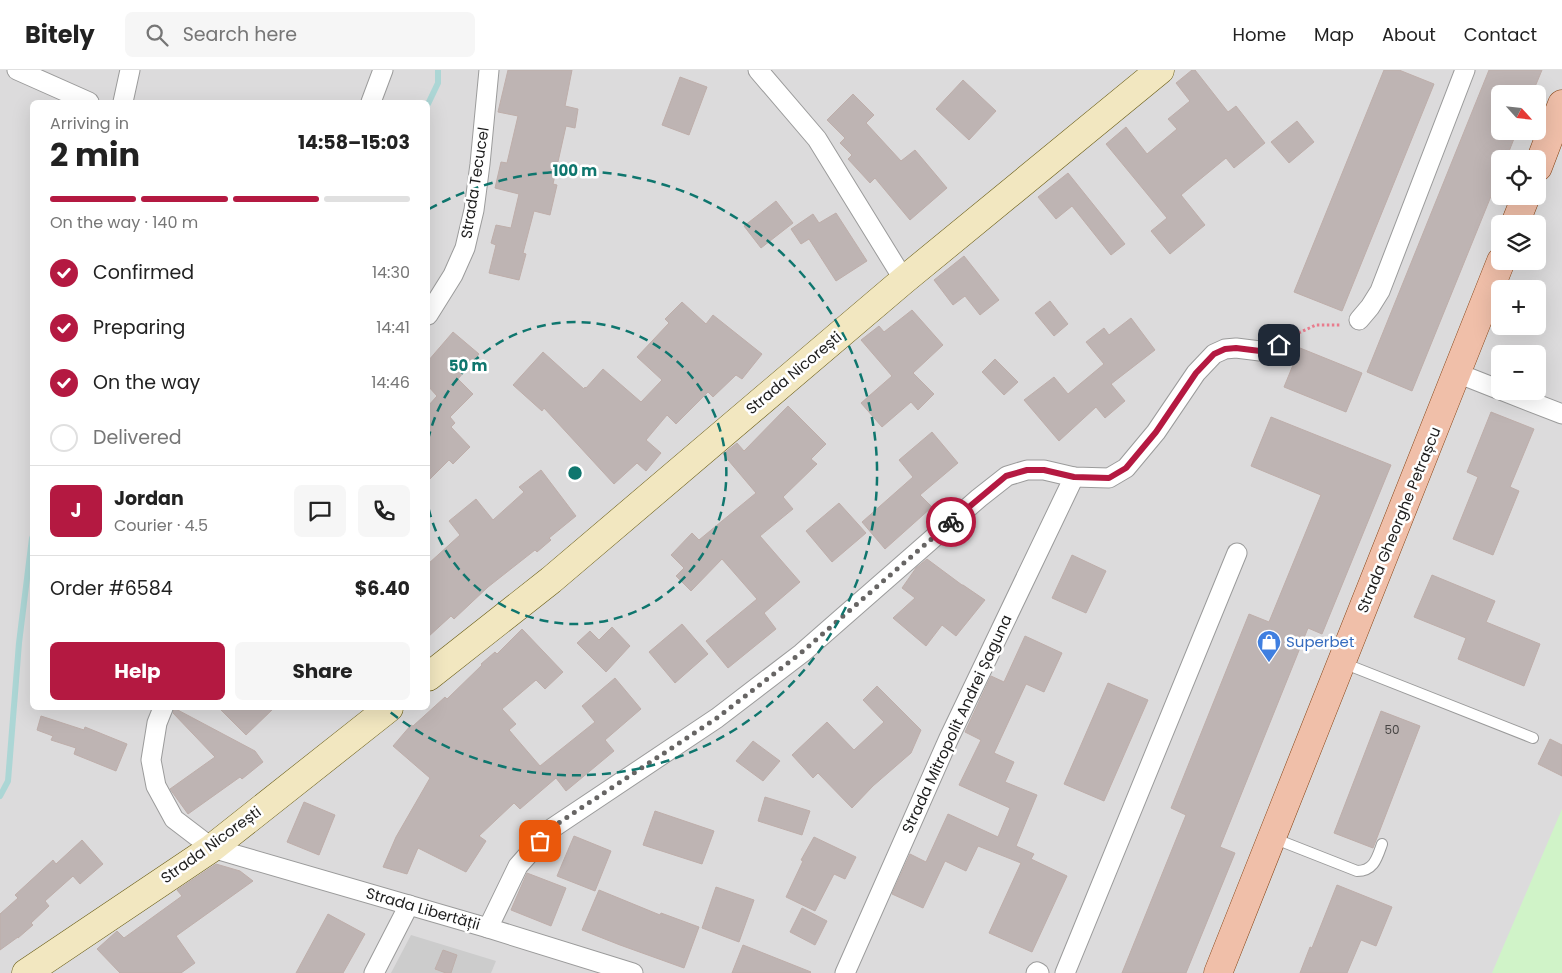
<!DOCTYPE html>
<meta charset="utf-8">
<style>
body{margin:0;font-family:Poppins,sans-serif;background:#f6f6f6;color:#222;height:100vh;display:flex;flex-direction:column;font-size:19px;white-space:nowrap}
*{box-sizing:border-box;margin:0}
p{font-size:16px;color:#767676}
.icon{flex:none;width:28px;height:28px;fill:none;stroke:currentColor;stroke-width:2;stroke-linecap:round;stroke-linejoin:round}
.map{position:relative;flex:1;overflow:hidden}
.drawer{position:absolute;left:30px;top:30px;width:400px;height:610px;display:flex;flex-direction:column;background:#fff;border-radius:8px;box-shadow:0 5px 20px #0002}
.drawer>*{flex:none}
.needle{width:32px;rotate:117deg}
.controls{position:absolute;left:1491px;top:15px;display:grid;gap:10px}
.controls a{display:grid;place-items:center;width:55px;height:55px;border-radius:8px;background:#fff;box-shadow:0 5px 20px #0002;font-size:25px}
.pin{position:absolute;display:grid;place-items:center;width:42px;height:42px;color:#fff;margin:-21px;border-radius:10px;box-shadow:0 2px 8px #0006}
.courier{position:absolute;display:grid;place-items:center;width:50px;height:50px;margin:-25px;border:4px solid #b41941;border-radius:50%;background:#fff;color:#222;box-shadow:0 1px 6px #0007}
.headline em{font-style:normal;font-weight:700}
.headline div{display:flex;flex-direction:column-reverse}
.headline{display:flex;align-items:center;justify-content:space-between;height:85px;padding:0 20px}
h1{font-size:32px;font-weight:700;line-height:38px}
.bar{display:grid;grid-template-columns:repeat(4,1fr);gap:8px 5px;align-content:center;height:60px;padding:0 20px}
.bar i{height:6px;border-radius:4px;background:#e0e0e0}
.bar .on{background:#b41941}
.bar p{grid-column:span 4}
.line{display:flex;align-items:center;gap:12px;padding:0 20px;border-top:1px solid #e0e0e0}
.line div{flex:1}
.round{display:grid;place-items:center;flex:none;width:52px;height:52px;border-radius:8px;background:#f6f6f6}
ol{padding:0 20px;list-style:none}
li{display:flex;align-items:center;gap:15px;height:55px}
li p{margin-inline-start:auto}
li .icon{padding:5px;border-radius:50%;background:#b41941;color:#fff;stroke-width:4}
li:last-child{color:#767676}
li i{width:28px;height:28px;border:2px solid #e0e0e0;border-radius:50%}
.primary-button{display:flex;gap:10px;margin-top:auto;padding:10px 20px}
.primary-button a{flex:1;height:58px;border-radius:8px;background:#b41941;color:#fff;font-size:20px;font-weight:700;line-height:58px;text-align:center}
.primary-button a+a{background:#f6f6f6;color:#222}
header{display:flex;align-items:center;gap:30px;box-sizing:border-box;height:70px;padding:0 25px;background:#fff;border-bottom:1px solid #e0e0e0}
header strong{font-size:24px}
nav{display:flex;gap:28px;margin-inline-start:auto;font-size:18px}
.search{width:350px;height:45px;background:#f6f6f6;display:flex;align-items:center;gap:12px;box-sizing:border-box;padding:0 18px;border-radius:8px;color:#767676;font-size:19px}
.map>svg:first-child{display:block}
</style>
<header>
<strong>Bitely</strong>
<div class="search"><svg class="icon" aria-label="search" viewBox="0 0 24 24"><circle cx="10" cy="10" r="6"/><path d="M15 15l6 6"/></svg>Search here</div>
<nav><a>Home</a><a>Map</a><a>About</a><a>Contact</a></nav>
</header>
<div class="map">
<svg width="1562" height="903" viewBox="0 0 1562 903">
<rect width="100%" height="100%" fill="#eee9e6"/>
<path fill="#dcdbdc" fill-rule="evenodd" d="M0,0H1562V903H0ZM1500,24H1538V61H1500ZM32,32H428V638H32ZM1500,89H1538V126H1500ZM1500,154H1538V191H1500ZM1500,219H1538V256H1500ZM1500,284H1538V321H1500Z"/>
<polygon fill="#ccc" points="411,865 496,891 491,903 391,903"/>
<polygon fill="#d0f3c8" points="1562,739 1562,903 1492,903"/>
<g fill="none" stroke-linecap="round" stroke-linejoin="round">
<g stroke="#acd6d5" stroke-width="6">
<polyline points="428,34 438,13 438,0"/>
<polyline points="0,726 8,711 19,573 32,468"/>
</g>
</g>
<g fill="#beb4b3" stroke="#beaeaa">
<polygon points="508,0 572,0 565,36 578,39 575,58 566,56 553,114 557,115 550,145 534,141 523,183 526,184 519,210 489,203 496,175 491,173 496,155 511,158 519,124 495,118 501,92 507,93 518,46 498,42"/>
<polygon points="1192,0 1195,0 1228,42 1236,36 1265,73 1234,98 1226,88 1181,125 1205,155 1170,184 1151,161 1167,148 1106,74 1126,57 1147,84 1177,59 1168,49 1190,31 1176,13"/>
<polygon points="1384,0 1399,0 1434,14 1342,241 1294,222"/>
<polygon points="1489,0 1542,0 1532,24 1500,24 1500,61 1517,61 1506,89 1500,89 1500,104 1412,321 1367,302"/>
<polygon points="680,7 707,17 689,65 662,55"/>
<polygon points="963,10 996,41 969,70 936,39"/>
<polygon points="853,24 874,45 866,53 901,91 915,80 947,118 910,150 875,108 870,113 848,89 852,85 840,73 845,68 827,50"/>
<polygon points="1297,51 1314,72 1289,93 1271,72"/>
<polygon points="1068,103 1125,174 1111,185 1072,136 1056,149 1038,127"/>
<polygon points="776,131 793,153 761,178 744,156"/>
<polygon points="836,143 867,191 836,211 809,169 801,174 791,159 813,144 819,153"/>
<polygon points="964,186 999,230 980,245 965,226 953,235 934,210"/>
<polygon points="1050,231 1068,254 1054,266 1035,243"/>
<polygon points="682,232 706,254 713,245 762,284 742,309 736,305 713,327 708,322 676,354 667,345 646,370 661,383 646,401 637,393 614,414 544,338 542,341 513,315 543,282 584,319 585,317 586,318 603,299 641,332 662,310 637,287 669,253 665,249"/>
<polygon points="912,240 943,275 913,303 934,324 918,340 911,332 882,357 861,333 892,306 861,270 879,256 884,262"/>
<polygon points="1131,248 1155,280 1111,314 1125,331 1105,348 1096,337 1059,371 1024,330 1054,307 1068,324 1104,294 1086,272 1104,258 1109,265"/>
<polygon points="453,262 479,284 458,309 473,324 450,347 455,353 451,357 470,377 453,394 449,390 428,411 428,336 437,326 428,316 428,291"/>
<polygon points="1300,278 1362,303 1346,342 1284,317"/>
<polygon points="995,289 1018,312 1004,325 982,302"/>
<polygon points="788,336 826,374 811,389 817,394 783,427 793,439 760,466 800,512 764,543 776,559 728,598 706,571 757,529 722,489 691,521 676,506 684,498 671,485 692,463 699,470 756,423 723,384 737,373 744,381"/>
<polygon points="1491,342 1534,359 1510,417 1519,421 1493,485 1453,469 1478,407 1467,402"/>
<polygon points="1271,347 1391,395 1322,564 1308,558 1220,777 1235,783 1186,903 1122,903 1186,745 1171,738 1249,544 1269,552 1321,425 1251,396"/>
<polygon points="932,362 958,393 920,425 932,437 885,479 862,452 913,407 899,390"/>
<polygon points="541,400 576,446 549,468 551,470 537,482 535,480 488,517 454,549 451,546 428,567 428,494 460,465 449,451 476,429 493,450 524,422 519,417"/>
<polygon points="839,433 866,463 832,492 806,461"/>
<polygon points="1072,485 1106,501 1086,543 1052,528"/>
<polygon points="927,489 962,515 963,515 985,530 956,566 942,555 926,576 893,548 915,528 902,518 916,498"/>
<polygon points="1432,505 1495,531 1486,552 1540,574 1524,616 1458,589 1466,568 1414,547"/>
<polygon points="682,554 708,584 675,613 649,582"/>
<polygon points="612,557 630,576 606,602 577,573 590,561 599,570"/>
<polygon points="522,559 563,602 545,619 536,610 502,639 516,654 509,660 540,696 595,652 582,636 615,608 641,639 605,670 614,681 566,721 556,708 520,739 514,733 479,766 486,771 466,802 418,778 407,804 383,797 396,767 430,708 393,676 411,655 413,656 445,627 447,629 482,595 481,594 495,582 497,584"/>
<polygon points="1025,566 1062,583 1044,622 1026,614 994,683 1014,692 1005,712 1037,725 1016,776 1034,784 1031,789 1067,806 1032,882 989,863 1021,793 978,776 966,801 945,791 923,838 892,824 910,784 926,792 948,744 998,767 1010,738 959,715 981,670 965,662 991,606 1004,612"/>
<polygon points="1108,613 1148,630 1104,731 1064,714"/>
<polygon points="877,616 921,660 911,683 873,716 852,738 818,703 813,708 792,685 827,652 854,680 884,652 863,630"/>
<polygon points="174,638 255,681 263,692 242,709 240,707 188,744 170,719 215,687 173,643"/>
<polygon points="219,638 274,638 246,665"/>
<polygon points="1381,641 1420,656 1373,778 1334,763"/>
<polygon points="41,646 84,660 85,657 127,674 116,701 74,684 76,678 51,670 53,666 37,660"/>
<polygon points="1550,669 1562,675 1562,706 1538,694"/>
<polygon points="753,671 780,691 763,711 736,691"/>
<polygon points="765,727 810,741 802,765 758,751"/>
<polygon points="304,732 335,745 319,785 287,772"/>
<polygon points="655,741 714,761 702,794 643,775"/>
<polygon points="574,766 611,781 595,821 557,806"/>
<polygon points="814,767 856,787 845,809 834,804 815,841 786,827 803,791 801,790"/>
<polygon points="82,770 103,794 80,814 73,806 45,831 49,836 31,853 33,855 18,868 18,867 0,880 0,844 18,828 15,825 53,790 56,794"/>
<polygon points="216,794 240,801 253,811 176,866 195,893 181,903 120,903 97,879 117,861 124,868 182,826 177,820"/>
<polygon points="527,803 566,818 551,856 511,840"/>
<polygon points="1337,815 1392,837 1376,876 1361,870 1347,903 1300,903 1310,877 1312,878"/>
<polygon points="716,817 754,830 739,872 702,858"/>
<polygon points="599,820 660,845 661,843 699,857 684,898 620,875 582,860"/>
<polygon points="802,838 827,851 815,875 790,862"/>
<polygon points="328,844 365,864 343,903 296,903"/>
<polygon points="743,875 811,902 810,903 732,903"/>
<polygon points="443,880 457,885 451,903 446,903 435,899"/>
</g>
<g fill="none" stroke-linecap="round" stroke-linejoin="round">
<g stroke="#9b9b9b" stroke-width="12">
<g id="lane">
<polyline points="1343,593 1533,668"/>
<path d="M1273,768L1357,801C1374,801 1377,788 1382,774"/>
</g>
</g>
<g stroke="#9b9b9b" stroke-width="21">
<g id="street">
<polyline points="17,0 89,32"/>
<polyline points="758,0 817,69 904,210"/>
<polyline points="123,32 130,0"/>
<polyline points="371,32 383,0"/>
<polyline points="428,245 453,205 465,178 474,140 480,94 489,0"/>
<polyline points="1359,250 1370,237 1380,221 1465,0"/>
<polyline points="1457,303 1500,320"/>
<polyline points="1503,321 1562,344"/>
<polyline points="163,638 157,653 151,690 156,716 174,749 212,778 488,858 633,903"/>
<polyline points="488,858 518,796 551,759 717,648 802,583 979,428 1007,406 1027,400 1044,400 1074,407 1109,408 1126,398 1156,362 1196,303 1214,284 1225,279 1236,278 1260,281 1270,279 1279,275"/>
<polyline points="374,903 409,835"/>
<polyline points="845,903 949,668 1074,407"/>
<polyline points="1036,903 1037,902 1039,903"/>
<polyline points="1065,903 1237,483"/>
</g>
</g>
<g stroke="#685b12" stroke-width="29">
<g id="secondary">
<polyline points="428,607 551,510 904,210 1160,0"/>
<polyline points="26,903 212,778 389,638"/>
</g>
</g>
<g stroke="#864213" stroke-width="29">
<g id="primary">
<polyline points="1538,97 1562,34"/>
<polyline points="1515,154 1526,126"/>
<polyline points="1218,903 1501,191"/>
</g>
</g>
<polyline stroke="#e87c8d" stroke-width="3" stroke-dasharray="2.5 2.5" stroke-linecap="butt" points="1294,265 1316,255 1341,255"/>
<use href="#lane" stroke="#fff" stroke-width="10"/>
<use href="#street" stroke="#fff" stroke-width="19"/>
<use href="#secondary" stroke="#f2e7c0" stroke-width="28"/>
<use href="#primary" stroke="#f0bfa9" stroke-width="28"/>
</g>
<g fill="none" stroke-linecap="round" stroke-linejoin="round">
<polyline stroke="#676564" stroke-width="5" stroke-dasharray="0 9" points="540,771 551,758 717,648 802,582 951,452"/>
<polyline stroke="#b41941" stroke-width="6" points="951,452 1006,406 1027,400 1044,400 1074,407 1109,408 1126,398 1156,362 1196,303 1214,284 1225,279 1236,278 1260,281 1270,279 1279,275"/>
</g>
<g fill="none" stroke="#0f766e" stroke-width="2.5" stroke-dasharray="9 6">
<path d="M428 370A151 151 0 1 1 428 436"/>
<path d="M429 139A302 302 0 1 1 385 638"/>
</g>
<defs>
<g id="shop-pin" transform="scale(1.25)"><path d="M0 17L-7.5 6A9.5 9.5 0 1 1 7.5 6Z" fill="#3f7fe0" stroke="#fff"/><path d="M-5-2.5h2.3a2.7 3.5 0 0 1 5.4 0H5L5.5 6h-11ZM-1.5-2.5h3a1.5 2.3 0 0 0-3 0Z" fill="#fff"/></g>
</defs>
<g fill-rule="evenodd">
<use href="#shop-pin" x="1269" y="572"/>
</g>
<g text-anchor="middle" stroke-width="5" stroke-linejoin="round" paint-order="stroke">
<g font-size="12" fill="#464443">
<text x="1392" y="664">50</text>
</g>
<g font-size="15" fill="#1e1e1e" stroke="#fff">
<text transform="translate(475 113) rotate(-81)" y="5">Strada Tecucel</text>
<text transform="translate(794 303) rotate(-40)" y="5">Strada Nicorești</text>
<text transform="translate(1399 450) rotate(-68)" y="5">Strada Gheorghe Petrașcu</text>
<text transform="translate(957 654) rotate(-65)" y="5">Strada Mitropolit Andrei Șaguna</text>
<text transform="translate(211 775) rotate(-36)" y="5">Strada Nicorești</text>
<text transform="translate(423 839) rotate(16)" y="5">Strada Libertății</text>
</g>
<g font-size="15" fill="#366cbe" stroke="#fff" text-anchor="start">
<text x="1286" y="577">Superbet</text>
</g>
</g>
<circle cx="575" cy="403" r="8" fill="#0f766e" stroke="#fff" stroke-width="2.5"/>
<g font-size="15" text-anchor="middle" font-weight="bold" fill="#0f766e" stroke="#fff" stroke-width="5" stroke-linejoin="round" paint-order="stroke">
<text x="575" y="106">100 m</text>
<text x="468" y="301">50 m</text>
</g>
</svg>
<div class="controls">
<a><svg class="needle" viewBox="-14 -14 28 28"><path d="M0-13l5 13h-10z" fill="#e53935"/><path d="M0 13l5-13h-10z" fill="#767676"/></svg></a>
<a><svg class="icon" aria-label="locate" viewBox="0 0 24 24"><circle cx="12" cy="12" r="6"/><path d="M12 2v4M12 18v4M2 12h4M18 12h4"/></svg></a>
<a><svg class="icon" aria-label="layers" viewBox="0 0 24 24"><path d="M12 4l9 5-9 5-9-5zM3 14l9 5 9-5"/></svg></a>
<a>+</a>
<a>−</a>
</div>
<div class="pin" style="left:540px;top:771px;background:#ea580c"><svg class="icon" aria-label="bag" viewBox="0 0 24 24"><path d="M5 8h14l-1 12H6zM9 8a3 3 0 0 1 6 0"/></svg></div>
<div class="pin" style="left:1279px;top:275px;background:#1f2937"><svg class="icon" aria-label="home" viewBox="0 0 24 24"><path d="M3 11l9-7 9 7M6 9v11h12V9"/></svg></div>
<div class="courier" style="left:951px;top:452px"><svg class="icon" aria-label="bike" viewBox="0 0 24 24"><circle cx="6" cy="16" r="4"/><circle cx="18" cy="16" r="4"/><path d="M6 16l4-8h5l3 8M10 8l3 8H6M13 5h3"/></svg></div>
<section class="drawer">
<div class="headline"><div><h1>2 min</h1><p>Arriving in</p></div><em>14:58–15:03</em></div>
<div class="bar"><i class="on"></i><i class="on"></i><i class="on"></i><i></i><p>On the way · 140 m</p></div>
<ol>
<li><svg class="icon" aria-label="check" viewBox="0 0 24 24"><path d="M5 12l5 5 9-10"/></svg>Confirmed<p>14:30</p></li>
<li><svg class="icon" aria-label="check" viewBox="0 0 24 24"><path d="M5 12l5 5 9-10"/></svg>Preparing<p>14:41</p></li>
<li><svg class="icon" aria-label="check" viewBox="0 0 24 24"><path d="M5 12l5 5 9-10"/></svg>On the way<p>14:46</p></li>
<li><i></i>Delivered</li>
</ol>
<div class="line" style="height:90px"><b class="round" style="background:#b41941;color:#fff">J</b><div><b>Jordan</b><p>Courier · 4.5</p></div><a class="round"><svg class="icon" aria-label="chat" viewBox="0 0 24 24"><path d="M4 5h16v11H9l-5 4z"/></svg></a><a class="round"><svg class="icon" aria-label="phone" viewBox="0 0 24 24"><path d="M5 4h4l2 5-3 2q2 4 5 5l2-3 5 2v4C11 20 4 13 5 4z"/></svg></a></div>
<div class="line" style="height:65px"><div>Order #6584</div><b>$6.40</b></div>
<div class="primary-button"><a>Help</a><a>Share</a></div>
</section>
</div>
